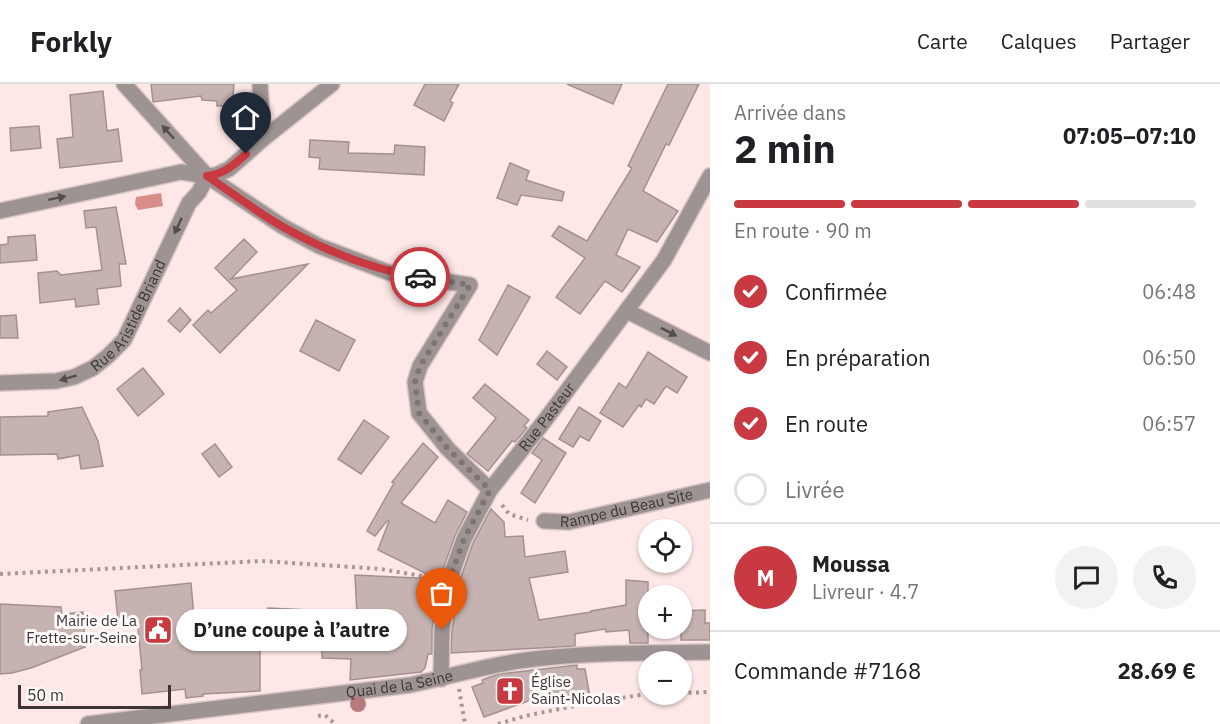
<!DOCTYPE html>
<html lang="fr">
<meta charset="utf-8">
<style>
body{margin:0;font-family:"IBM Plex Sans",sans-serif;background:#f2f2f2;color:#202124;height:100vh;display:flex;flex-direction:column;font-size:22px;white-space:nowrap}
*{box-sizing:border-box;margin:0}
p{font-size:20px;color:#757577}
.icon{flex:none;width:33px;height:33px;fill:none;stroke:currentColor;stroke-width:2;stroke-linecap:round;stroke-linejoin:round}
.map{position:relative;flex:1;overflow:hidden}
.side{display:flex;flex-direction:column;background:#fff;width:510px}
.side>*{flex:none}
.fabs{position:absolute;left:638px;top:435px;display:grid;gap:12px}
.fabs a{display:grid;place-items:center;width:54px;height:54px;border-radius:50%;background:#fff;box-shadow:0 2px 4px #0004;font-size:30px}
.scale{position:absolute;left:18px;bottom:15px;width:153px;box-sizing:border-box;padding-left:6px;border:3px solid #3d3534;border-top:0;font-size:16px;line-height:21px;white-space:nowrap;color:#3d3534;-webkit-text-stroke:4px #fefafa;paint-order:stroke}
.pin{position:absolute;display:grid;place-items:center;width:51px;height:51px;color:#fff;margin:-62px -26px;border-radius:50% 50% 50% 0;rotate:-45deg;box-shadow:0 0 6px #0007}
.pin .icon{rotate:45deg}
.courier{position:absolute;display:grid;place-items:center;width:60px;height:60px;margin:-30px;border:4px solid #c93941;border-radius:50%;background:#fff;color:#222;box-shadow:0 2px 8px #0007}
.bubble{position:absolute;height:42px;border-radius:21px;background:#fff;box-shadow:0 2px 4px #0004;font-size:20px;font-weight:700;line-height:42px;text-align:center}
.overview em{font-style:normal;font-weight:700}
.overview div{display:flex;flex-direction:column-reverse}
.overview{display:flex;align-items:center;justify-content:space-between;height:102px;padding:0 24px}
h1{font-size:39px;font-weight:700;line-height:45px}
.bar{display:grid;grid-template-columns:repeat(4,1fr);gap:9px 6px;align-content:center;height:72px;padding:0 24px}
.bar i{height:8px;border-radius:4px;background:#e0e0e0}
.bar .current{background:#c93941}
.bar p{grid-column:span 4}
.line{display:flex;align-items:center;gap:15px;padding:0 24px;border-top:2px solid #e0e0e0}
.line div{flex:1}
.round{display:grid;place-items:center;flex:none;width:63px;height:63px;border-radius:32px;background:#f2f2f2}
ol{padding:0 24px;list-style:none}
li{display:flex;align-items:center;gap:18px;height:66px}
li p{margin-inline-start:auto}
li .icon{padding:6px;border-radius:50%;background:#c93941;color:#fff;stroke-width:4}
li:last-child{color:#757577}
li i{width:33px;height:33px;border:3px solid #e0e0e0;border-radius:50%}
header{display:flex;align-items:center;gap:36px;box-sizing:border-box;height:84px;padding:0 30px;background:#fff;border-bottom:2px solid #e0e0e0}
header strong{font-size:28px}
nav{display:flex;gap:33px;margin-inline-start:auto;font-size:21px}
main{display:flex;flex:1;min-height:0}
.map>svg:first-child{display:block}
</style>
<header>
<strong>Forkly</strong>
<nav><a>Carte</a><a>Calques</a><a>Partager</a></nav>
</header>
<main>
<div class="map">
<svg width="710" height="640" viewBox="0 0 710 640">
<rect width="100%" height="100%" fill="#fde8e7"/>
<polygon fill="#d88d8a" points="161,109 163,122 138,126 135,120 136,113"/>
<g fill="#c6b3b1" stroke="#a3908f" stroke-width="1.5">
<polygon points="151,0 234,0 232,22 217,22 217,17 202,16 201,12 153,18"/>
<polygon points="425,0 459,0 450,17 453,19 444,37 414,21"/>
<polygon points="567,0 622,0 613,20"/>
<polygon points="668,0 699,0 669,61 666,60 643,107 678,127 657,158 628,145 616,171 640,183 622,208 605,197 580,230 556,213 585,174 552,152 559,142 587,157 632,84 628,82"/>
<polygon points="103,7 107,47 118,45 122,77 60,84 57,55 73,53 70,11"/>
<polygon points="39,42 41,64 11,67 10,44"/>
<polygon points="310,56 349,58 348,69 394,70 395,61 425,63 424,91 319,85 320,74 309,73"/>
<polygon points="510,79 529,87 526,96 564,108 562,117 521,111 517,121 497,114"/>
<polygon points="116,123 126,180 119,180 121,202 97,205 99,220 76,223 75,215 40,219 38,189 57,187 61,191 102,186 96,143 86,144 84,127"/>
<polygon points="35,151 37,176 0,179 0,161 8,160 8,153"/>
<polygon points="244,155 257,168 231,195 308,180 220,269 193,241 208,226 211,229 237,206 215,184"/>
<polygon points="508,201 530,213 497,271 479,256"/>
<polygon points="180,224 191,236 180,248 168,237"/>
<polygon points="16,231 18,254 0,254 0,232"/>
<polygon points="316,236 355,256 339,287 300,267"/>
<polygon points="547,267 567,283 557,296 537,280"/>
<polygon points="648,268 687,293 677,309 666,302 654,320 646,315 641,323 639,321 623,343 600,329 619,299 626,304"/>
<polygon points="143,284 164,310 138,332 117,305"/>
<polygon points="485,300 529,336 524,342 527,344 515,358 512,357 488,387 467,370 496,334 473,314"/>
<polygon points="82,323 98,357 103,382 81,385 79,371 58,375 57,370 0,371 0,333 48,332 48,328"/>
<polygon points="579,323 601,337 589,357 580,352 573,363 559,355"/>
<polygon points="364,336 389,353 361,390 338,375"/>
<polygon points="543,354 566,369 535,419 521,409 542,376 532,369"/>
<polygon points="423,359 438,373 401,419 435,439 448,416 467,428 455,452 440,494 432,545 432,570 428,570 425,584 421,588 350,596 351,575 322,574 322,551 358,552 355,491 437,495 378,466 389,437 387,437 375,452 367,447 394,399 392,398"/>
<polygon points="215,360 232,383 219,393 202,370"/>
<polygon points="491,425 504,438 505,453 523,452 525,473 565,467 568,488 529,494 539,536 591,528 591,527 626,521 626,496 648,498 648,559 630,559 629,546 606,548 605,545 575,550 575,562 451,569 452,547 459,499 473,459"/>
<polygon points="191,499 195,544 267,536 268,524 310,526 309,556 288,555 288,562 260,560 260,607 203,610 203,612 186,614 185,605 142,610 140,586 142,586 137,534 118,536 115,507"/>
<polygon points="0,520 61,523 62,530 83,528 85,563 31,584 12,589 0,590"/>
<polygon points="705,526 705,539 710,539 710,556 681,556 681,527"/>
<polygon points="577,581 577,585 585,585 590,613 553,621 542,612 484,633 472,603 483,599 482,596 499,590"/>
</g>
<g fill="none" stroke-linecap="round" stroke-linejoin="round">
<g stroke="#d7c4c3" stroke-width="18">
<g id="minor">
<polyline points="124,0 207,92 282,142 319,162 390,189 470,201 420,282 415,298 419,329 448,365 490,406"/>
<polyline points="260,0 263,55"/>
<polyline points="0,127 181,88 207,92 216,91 229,85 263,55 332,0"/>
<polyline points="627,227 710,269"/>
<path id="s1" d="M0,299L56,297L74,293L93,284L108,272L124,256L189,119L199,108L207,92"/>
<path id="s2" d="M544,437L569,438L710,406"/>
<path id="s3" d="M441,595L442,546L449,497L464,455L490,406L546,335L664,176L710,92"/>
<path id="s4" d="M88,640L410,601C449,593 487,581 526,576C587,568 649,569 710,568"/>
</g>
</g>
<g stroke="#a79897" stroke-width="4" stroke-dasharray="3 4.5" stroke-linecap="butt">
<polyline points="502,421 509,430 528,436"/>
<polyline points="0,490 262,477 381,485 434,494"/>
<polyline points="459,605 465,640"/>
<polyline points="681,609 710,608"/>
<polyline points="318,632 325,631 335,640"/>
<polyline points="498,640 525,632 599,617 648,610"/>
</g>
<use href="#minor" stroke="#9c9392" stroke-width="15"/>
</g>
<circle fill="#b67c7d" cx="358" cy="620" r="8"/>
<defs><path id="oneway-solid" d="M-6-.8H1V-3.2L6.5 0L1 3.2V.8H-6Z" transform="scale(1.5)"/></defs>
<g fill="#554c4c">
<use href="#oneway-solid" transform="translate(168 48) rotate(-132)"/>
<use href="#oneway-solid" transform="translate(57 114) rotate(-12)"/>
<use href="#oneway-solid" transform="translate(178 142) rotate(115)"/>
<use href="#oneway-solid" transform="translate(669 248) rotate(27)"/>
<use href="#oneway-solid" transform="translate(68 294) rotate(164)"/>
</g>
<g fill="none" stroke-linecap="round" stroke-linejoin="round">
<polyline stroke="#807473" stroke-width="6" stroke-dasharray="0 10.8" points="420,193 470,201 420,282 415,298 419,329 448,365 490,406 464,455 449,497 442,546"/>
<path stroke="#c93941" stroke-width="8" d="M246,70C234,81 224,90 207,92C232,109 257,128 283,143C326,167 373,186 420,193"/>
</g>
<defs>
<g id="civic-square" transform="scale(1.5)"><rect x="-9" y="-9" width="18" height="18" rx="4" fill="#c93941" stroke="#fefafa"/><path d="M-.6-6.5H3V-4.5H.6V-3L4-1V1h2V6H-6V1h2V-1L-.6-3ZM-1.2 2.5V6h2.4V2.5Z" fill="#fff"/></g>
<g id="church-square" transform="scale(1.5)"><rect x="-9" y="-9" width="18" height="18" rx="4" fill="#c93941" stroke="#fefafa"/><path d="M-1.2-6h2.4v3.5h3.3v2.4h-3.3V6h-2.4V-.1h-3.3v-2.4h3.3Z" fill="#fff"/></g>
</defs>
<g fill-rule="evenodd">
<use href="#civic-square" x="158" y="546"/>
<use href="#church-square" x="510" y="607"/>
</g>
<g text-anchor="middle" stroke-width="6" stroke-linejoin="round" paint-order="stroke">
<g font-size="15" fill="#3d3534" stroke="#fefafa">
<text dy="5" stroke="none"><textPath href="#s1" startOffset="160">Rue Aristide Briand</textPath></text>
<text dy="5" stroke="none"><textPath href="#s3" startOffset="291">Rue Pasteur</textPath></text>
<text dy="5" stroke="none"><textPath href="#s2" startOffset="84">Rampe du Beau Site</textPath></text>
<text dy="5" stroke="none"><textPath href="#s4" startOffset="314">Quai de la Seine</textPath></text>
</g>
<g font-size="15" fill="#3d3534" stroke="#fefafa" text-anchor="end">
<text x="137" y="542">Mairie de La<tspan x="137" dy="17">Frette-sur-Seine</tspan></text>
<text x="531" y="603" text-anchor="start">Église<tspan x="531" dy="17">Saint-Nicolas</tspan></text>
</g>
</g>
</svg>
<div class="fabs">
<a><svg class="icon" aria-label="locate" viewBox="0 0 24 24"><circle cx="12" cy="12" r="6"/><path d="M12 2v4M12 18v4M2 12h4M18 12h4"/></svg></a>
<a>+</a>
<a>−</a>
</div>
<div class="scale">50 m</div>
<div class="pin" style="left:442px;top:546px;background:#ea580c"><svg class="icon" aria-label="bag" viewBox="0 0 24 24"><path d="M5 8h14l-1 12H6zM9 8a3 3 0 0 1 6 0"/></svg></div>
<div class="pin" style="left:246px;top:70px;background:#1f2937"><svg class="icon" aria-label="home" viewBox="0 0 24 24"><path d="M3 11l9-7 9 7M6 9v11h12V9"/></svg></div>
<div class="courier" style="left:420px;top:193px"><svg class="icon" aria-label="car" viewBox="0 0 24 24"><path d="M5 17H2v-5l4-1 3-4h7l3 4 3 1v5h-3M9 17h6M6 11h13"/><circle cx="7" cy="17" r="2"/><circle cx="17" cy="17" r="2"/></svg></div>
<div class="bubble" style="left:176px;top:525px;width:231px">D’une coupe à l’autre</div>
</div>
<section class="side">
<div class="overview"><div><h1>2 min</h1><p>Arrivée dans</p></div><em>07:05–07:10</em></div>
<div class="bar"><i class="current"></i><i class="current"></i><i class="current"></i><i></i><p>En route · 90 m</p></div>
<ol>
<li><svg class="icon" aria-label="check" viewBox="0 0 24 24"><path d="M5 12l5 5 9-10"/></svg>Confirmée<p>06:48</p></li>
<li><svg class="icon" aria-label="check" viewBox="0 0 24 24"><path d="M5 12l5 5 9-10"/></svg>En préparation<p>06:50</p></li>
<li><svg class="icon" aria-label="check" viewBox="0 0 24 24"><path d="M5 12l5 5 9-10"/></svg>En route<p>06:57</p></li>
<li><i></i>Livrée</li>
</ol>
<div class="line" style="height:108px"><b class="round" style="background:#c93941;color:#fff">M</b><div><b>Moussa</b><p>Livreur · 4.7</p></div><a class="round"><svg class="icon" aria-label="chat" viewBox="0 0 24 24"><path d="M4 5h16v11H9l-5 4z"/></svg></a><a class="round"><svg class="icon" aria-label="phone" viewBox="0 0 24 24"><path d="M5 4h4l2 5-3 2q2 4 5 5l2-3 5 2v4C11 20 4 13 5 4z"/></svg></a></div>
<div class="line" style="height:78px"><div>Commande #7168</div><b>28.69 €</b></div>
</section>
</main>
